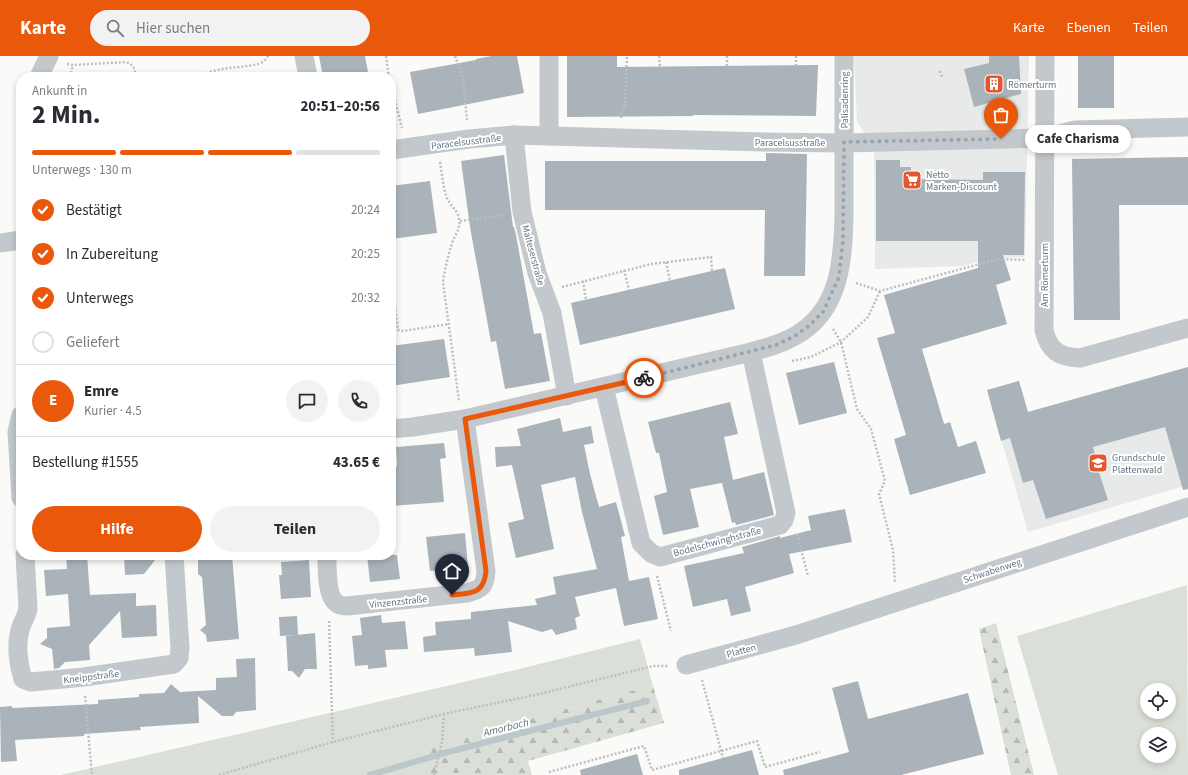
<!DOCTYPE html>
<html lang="de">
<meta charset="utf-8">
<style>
body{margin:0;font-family:"Source Sans 3",sans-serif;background:#f2f2f3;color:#2b2b33;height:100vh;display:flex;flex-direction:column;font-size:15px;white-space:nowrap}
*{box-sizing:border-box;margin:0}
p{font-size:13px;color:#7c7c81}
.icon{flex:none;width:22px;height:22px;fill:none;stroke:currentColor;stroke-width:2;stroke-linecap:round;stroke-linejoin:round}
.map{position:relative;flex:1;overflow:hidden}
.side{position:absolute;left:16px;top:16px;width:380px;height:488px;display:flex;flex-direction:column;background:#fff;border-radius:16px;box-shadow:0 2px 6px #0003}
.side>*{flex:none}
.buttons{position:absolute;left:1140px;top:627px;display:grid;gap:8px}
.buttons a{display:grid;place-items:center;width:36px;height:36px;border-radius:50%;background:#fff;box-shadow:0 2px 6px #0003;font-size:20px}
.pin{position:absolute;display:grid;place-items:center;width:34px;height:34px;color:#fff;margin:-41px -17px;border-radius:50% 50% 50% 0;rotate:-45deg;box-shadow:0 0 4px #0007}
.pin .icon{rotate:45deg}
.courier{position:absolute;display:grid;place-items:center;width:40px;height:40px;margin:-20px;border:3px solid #ea580c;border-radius:50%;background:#fff;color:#222;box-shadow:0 1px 5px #0007}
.bubble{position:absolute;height:28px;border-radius:14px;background:#fff;box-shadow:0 2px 6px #0003;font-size:13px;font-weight:700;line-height:28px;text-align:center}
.overview em{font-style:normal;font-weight:700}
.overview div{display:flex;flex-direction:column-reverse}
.overview{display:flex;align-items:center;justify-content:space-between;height:68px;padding:0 16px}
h1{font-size:26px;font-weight:700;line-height:30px}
.bar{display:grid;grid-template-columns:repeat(4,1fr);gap:6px 4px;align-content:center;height:48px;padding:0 16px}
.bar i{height:5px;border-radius:3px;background:#e1e1e2}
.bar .active{background:#ea580c}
.bar p{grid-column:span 4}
.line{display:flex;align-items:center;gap:10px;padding:0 16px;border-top:1px solid #e1e1e2}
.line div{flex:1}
.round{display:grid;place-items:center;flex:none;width:42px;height:42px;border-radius:21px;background:#f2f2f3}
ol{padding:0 16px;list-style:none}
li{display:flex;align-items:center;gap:12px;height:44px}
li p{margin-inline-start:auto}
li .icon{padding:4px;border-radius:50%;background:#ea580c;color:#fff;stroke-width:4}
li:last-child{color:#7c7c81}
li i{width:22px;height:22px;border:2px solid #e1e1e2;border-radius:50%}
.button{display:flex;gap:8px;margin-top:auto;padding:8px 16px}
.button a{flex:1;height:46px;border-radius:24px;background:#ea580c;color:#fff;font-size:16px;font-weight:700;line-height:46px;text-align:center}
.button a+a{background:#f2f2f3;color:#2b2b33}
header{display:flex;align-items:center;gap:24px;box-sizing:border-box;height:56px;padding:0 20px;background:#ea580c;color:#fff}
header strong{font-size:19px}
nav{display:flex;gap:22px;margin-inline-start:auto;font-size:14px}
.search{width:280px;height:36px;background:#f2f2f3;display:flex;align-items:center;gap:10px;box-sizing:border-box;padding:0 14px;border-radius:22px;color:#7c7c81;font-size:15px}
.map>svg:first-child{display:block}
</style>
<header>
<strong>Karte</strong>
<div class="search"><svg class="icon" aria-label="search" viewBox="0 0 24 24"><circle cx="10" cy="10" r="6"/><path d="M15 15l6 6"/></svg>Hier suchen</div>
<nav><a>Karte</a><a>Ebenen</a><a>Teilen</a></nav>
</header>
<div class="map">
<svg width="1188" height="719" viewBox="0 0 1188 719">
<defs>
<pattern id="forest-firs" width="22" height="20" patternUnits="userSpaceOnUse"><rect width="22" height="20" fill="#dadfd7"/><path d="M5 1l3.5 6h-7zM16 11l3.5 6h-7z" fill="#b4b9b4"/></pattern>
</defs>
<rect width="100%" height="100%" fill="#fafaf8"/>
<g fill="#e8e9e9">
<polygon points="854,0 1029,0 1025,201 987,202 964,210 875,213 874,91 857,66"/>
<polygon points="1188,311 1188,429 1028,476 987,334 1019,325 1028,356"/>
</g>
<g fill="#dadfd7" fill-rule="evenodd">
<path d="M1187,529L1188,719H1058L1017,580ZM1147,634H1169V656H1147ZM1147,678H1169V700H1147Z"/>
<polygon points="640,583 653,630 619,638 426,693 429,719 61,719 511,615"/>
</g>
<g fill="url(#forest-firs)">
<polygon points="996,567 1034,719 1011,719 1008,706 979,573"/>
<polygon points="653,630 664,667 528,705 532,719 429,719 425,693 619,638"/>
</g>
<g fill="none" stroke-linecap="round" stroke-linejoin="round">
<polyline stroke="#bbc7cb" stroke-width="6" points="370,719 448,696 647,645"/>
</g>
<g fill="#aab3b9">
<polygon points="319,0 365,0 369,21 323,21"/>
<polygon points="492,0 517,0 524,37 418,58 410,16 476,4 476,3"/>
<polygon points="567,0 617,0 617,11 818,9 816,60 693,59 693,60 567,61"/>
<polygon points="989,0 1019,0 1021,38 974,51 964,13 989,7"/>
<rect x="1078" y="0" width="36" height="52"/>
<polygon points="766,97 807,98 805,220 764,220 765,154 545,154 545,105 766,105"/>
<polygon points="504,99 513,171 514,171 516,179 534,278 541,277 550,325 505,333 496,285 491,286 470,171 461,105"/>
<polygon points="1188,101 1188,149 1119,149 1120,264 1074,264 1072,103"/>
<polygon points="876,104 900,104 900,111 911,111 910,123 983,124 983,116 1025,116 1024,199 1003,199 1011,224 996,229 1007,268 922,293 944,368 950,366 958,391 976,385 986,417 910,439 894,383 906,379 877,282 895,277 884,239 978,212 978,185 876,185"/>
<polygon points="430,125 437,177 391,183 391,130"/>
<polygon points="725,212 735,253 580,289 571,247"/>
<polygon points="444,283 450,321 391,330 391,290"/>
<polygon points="834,306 847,357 799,369 786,317"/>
<polygon points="1188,311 1188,433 1183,434 1165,371 1093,391 1097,406 1096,407 1108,444 1046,463 1033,424 1023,427 1010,382 1001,385 987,334 1019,325 1028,356"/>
<polygon points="730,346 738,378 724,381 733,424 764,416 774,459 736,469 735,466 732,467 722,427 732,425 690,433 699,471 663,479 654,440 667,436 659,397 656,397 648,366"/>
<polygon points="560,362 563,376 591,370 594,387 584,389 590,418 599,451 616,446 625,480 621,481 629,525 649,521 658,563 624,570 616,532 575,541 580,560 575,562 577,573 556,579 552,573 542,576 508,565 512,596 475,600 474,592 424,596 423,581 436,579 435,566 471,563 471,556 537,549 535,543 556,538 553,521 597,513 582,456 575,421 541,429 554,493 516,502 508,467 524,463 512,409 496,411 495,391 521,390 517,373"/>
<polygon points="444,387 446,402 440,403 444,446 391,450 391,411 397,410 396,391"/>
<polygon points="845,453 852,486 789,498 794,517 745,531 751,555 731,560 727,543 693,551 684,510 744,497 742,491 780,480 780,482 811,474 808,460"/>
<polygon points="465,477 468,511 430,515 426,481"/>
<polygon points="66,499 87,499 90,539 136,537 136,550 156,549 157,580 122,582 120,555 89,589 90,604 65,606 59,612 54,613 52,593 40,588 47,582 47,572 70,570 68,538 46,540 44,514 67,513"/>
<polygon points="124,499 159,499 144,518 125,519"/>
<polygon points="209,499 232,499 239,583 207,586 206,579 200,574 206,569 202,521 198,518 198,503 209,502"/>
<polygon points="367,499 397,499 400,523 370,526"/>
<polygon points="309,504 311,541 281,543 279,519 282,519 281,506"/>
<polygon points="381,559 382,567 405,565 408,593 385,594 387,611 368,613 368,609 355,610 352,580 362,579 360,562"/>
<polygon points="297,560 298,579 280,580 279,561"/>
<polygon points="315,577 317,613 305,613 299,622 292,615 288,615 286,580"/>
<polygon points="255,602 256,654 236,656 233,660 222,660 198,640 199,667 140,671 141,674 84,678 84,680 15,684 17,705 1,706 0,651 12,650 12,652 98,648 98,644 139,641 139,638 164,637 171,628 180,636 216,634 216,622 237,621 236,603"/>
<polygon points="858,625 868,663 968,637 984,698 901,719 784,719 783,714 849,696 832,632"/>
<polygon points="752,694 759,719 679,719 679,714"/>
<polygon points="637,698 643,719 581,719 580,714"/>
</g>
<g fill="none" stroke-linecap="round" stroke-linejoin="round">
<g stroke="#bbbfc2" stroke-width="2.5" stroke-dasharray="2 2" stroke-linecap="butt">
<polyline points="386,0 389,21"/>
<polyline points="455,0 463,22 467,64"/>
<polyline points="659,0 660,11"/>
<polyline points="727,0 727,10"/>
<path d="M67,8L73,9L126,6C134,9 135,13 136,21"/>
<polyline points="796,10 796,0"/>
<polyline points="940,15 942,21"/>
<polyline points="70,21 73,9"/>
<path d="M199,21C218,10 237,13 258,8C262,7 266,4 268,0"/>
<polyline points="391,28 402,72"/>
<polyline points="621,62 622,55 625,50 627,0"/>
<path d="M440,106C442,118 443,131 447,142C450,150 458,154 459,163C461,172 455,179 452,187C448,200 445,213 443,226L459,345"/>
<polyline points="460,165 503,159"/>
<polyline points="666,206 670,225"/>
<polyline points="624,214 629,234"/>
<polyline points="391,218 398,274 403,275 449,268"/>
<polyline points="583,225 586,244"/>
<polyline points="856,227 880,235 998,203 1026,204"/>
<polyline points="562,231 651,208 711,201 712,215"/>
<polyline points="833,273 841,286 857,353 871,373 885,425 879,438 893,494 895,527"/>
<polyline points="792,305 811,301 841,286 868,261 880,235"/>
<polyline points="797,478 808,520"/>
<polyline points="657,520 671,575"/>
<polyline points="329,565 333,686"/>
<polyline points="702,624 723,702"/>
<polyline points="85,640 92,719"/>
<polyline points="549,716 644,690 652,714 757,685 765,711 820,696"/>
<polyline points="219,719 333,686 444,658 535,639 653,610 668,610"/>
<polyline points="434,719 442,686 444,659"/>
</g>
<g stroke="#c3c8cc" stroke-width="19">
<polyline points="304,0 308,21"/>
<path d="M1045,0L1044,274C1049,295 1059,301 1080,302L1188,272"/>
<polyline points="39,21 49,0"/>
<polyline points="514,79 522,156 537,217 552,257 567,340"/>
<polyline points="549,80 549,0"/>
<polyline points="391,94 469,83 514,79 763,86 844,87 1045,82 1075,74 1188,71"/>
<polyline points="0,187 21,184"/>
<polyline points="604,331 641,487 651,497 660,501 780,469 784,464 786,457 751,296"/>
<polyline points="21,359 17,376 21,442"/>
<path d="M391,373L413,371L465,363L751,296C766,292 781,288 795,280C840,255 843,205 844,159V0"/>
<path d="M25,499L28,553C26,561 22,567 20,574C16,589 18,608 23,623L31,626L84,621L174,608L179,602L180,592L174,499"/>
<path d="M327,499C327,511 326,542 338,548C340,550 344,550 347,550L467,537C482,533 485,530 486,515L465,363"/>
<polyline points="686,609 796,579 1188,451"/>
</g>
</g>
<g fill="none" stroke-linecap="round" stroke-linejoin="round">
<polyline stroke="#99a4ac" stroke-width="4" stroke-dasharray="0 7.2" points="644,322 776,289 795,280 810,269 823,256 839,221 843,184 844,86 1001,83"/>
<path stroke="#ea580c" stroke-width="5" d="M452,539C472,537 484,538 486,515L465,363L644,322"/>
</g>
<defs>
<g id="building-square" transform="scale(1)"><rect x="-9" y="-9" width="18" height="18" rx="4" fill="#e4572e" stroke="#fff"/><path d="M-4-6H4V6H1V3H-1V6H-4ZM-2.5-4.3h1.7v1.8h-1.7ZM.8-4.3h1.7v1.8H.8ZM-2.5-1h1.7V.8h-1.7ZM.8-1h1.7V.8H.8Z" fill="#fff"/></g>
<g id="supermarket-square" transform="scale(1)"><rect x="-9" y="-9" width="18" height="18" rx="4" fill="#e4572e" stroke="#fff"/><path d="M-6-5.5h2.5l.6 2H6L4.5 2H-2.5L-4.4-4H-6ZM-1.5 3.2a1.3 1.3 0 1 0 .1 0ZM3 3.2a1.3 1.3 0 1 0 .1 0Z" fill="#fff"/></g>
<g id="school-square" transform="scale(1)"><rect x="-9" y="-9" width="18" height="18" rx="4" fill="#e4572e" stroke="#fff"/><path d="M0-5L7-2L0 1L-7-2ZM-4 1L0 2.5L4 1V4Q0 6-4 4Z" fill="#fff"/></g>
</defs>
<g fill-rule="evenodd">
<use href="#building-square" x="994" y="28"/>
<use href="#supermarket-square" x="912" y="124"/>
<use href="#school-square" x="1098" y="407"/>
</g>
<g text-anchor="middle" stroke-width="4" stroke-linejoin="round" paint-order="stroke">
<g font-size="10" fill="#657683" stroke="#fff" text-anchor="start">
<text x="1008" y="32">Römerturm</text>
<text x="926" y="122">Netto<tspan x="926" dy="12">Marken-Discount</tspan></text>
<text x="1112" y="405">Grundschule<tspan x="1112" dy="12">Plattenwald</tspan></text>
</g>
<g font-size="10" fill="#657683" stroke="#fff">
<text transform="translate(844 44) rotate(-90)" y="4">Palisadenring</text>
<text transform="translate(466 85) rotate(-7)" y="4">Paracelsusstraße</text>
<text x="790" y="90">Paracelsusstraße</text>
<text transform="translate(534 199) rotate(75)" y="4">Malteserstraße</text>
<text transform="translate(1044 219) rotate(-90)" y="4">Am Römerturm</text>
<text transform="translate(717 485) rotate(-15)" y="4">Bodelschwinghstraße</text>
<text transform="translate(992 514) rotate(-18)" y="4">Schwabenweg</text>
<text transform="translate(398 545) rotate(-6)" y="4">Vinzenzstraße</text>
<text transform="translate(741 594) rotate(-15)" y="4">Platten</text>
<text transform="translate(91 620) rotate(-7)" y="4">Kneippstraße</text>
</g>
<g font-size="11" font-style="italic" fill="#60757c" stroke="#fff">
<text transform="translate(506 671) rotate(-14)" y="4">Amorbach</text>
</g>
</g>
</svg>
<div class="buttons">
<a><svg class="icon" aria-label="locate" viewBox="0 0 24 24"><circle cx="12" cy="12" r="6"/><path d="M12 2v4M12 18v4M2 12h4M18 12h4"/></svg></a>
<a><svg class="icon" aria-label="layers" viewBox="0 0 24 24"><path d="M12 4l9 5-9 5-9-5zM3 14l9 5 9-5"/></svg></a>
</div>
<div class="pin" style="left:1001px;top:83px;background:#ea580c"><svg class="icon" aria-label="bag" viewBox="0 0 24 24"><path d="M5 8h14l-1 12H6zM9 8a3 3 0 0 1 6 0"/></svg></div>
<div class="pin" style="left:452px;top:539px;background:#1f2937"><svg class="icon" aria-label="home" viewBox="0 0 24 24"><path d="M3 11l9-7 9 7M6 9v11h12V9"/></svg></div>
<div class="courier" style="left:644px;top:322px"><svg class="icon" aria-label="bike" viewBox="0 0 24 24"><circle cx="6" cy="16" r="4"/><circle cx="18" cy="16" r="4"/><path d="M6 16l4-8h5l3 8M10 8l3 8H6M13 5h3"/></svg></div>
<div class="bubble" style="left:1025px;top:69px;width:106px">Cafe Charisma</div>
<section class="side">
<div class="overview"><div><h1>2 Min.</h1><p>Ankunft in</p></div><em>20:51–20:56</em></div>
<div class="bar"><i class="active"></i><i class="active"></i><i class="active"></i><i></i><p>Unterwegs · 130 m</p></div>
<ol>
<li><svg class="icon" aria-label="check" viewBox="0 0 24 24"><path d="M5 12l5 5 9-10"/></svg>Bestätigt<p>20:24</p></li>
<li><svg class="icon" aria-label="check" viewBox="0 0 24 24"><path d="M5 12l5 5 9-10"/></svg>In Zubereitung<p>20:25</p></li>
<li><svg class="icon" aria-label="check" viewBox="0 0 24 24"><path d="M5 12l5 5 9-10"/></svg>Unterwegs<p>20:32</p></li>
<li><i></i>Geliefert</li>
</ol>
<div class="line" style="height:72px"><b class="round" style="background:#ea580c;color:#fff">E</b><div><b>Emre</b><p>Kurier · 4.5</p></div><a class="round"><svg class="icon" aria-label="chat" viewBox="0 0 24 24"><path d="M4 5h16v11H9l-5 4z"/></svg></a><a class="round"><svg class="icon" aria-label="phone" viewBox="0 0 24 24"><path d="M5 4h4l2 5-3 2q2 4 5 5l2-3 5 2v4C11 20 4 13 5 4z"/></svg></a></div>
<div class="line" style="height:52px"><div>Bestellung #1555</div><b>43.65 €</b></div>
<div class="button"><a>Hilfe</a><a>Teilen</a></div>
</section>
</div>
